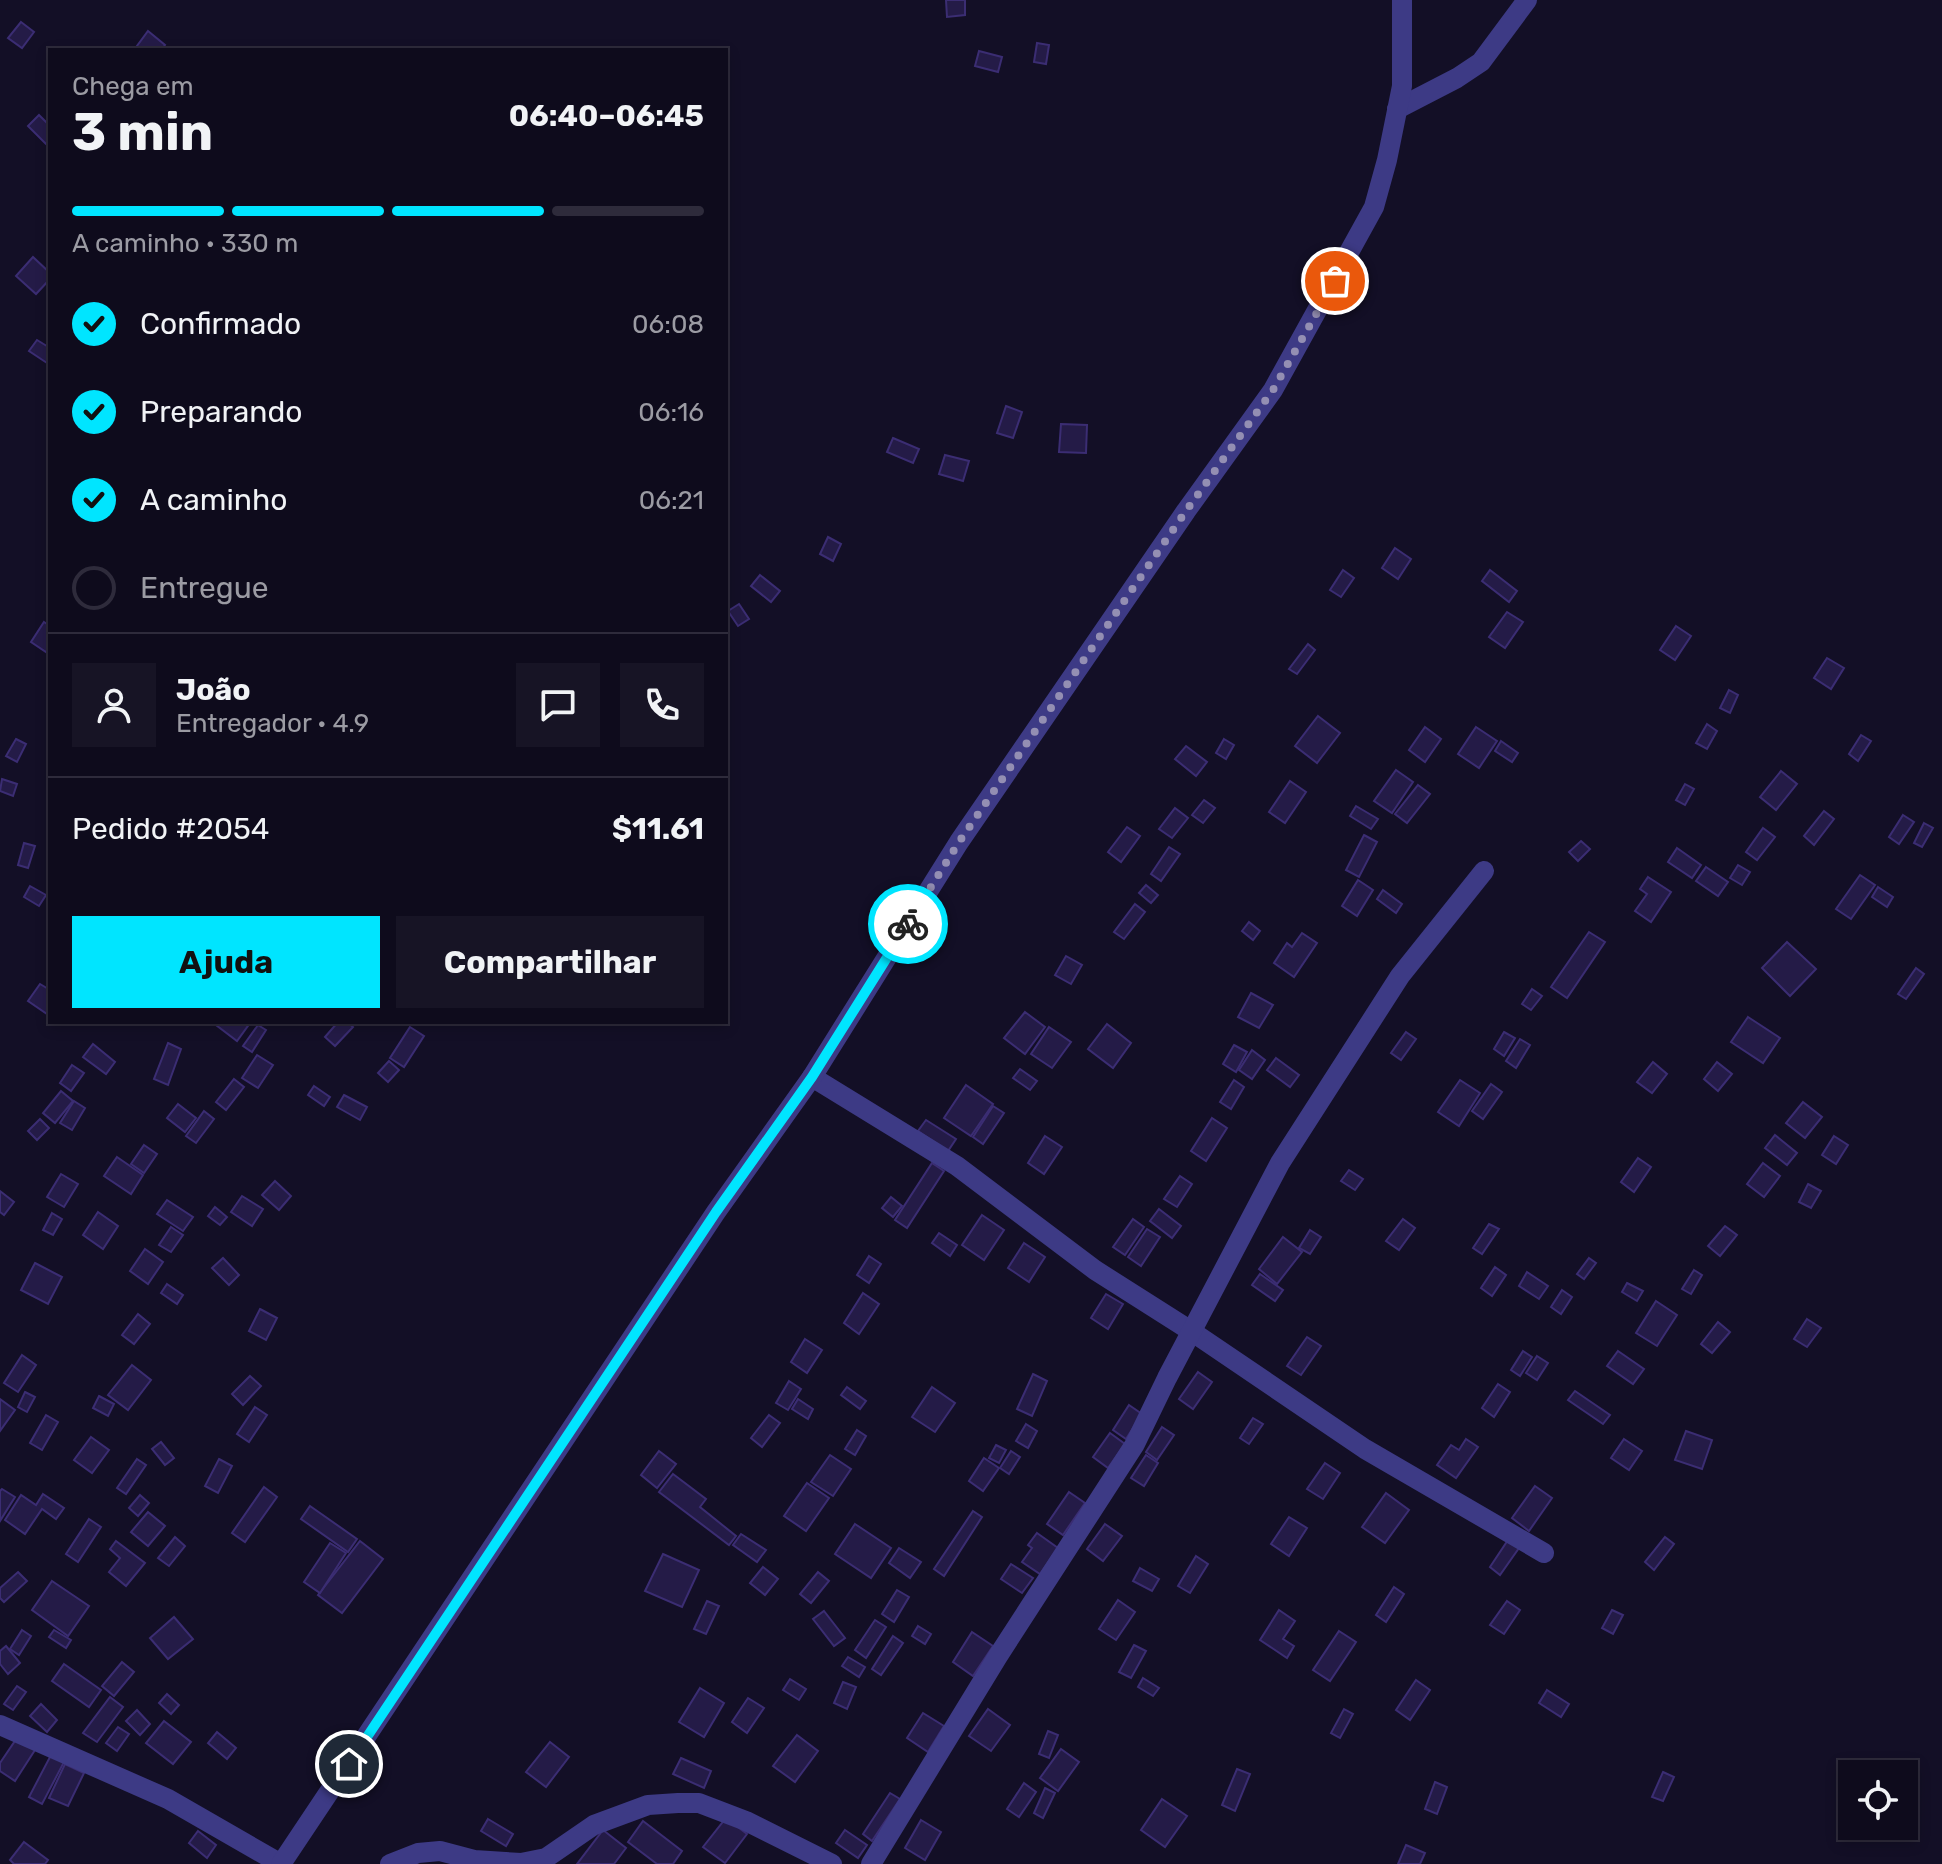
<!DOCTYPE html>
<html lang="pt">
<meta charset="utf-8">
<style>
body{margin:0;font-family:Rubik,sans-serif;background:#171425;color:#f1f3f6;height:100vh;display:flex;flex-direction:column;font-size:30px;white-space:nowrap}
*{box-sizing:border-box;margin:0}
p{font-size:26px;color:#9b9ba3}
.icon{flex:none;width:44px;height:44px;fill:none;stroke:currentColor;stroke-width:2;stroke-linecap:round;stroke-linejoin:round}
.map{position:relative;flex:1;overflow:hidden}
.side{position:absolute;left:48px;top:48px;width:680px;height:976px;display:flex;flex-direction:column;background:#0e0b1c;border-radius:0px;box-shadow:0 4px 12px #0003,0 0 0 2px #2e2b3b}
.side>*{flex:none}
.fabs{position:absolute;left:1838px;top:1760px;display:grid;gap:16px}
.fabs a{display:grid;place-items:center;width:80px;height:80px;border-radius:0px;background:#0e0b1c;box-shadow:0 4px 12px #0003,0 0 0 2px #2e2b3b;font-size:40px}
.pin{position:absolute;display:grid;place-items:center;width:68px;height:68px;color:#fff;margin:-34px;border:4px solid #fff;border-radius:50%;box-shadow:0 2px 8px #0007}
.courier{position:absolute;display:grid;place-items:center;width:80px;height:80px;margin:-40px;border:6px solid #00e5ff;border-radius:50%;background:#fff;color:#222;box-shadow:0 2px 10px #0007}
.headline em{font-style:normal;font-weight:700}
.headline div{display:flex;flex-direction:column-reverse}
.headline{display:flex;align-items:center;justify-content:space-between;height:136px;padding:0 24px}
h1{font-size:52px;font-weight:700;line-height:60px}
.bar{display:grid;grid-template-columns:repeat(4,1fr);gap:12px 8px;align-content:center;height:96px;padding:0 24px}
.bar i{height:10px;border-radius:6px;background:#2e2b3b}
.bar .selected{background:#00e5ff}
.bar p{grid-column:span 4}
.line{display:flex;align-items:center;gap:20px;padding:0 24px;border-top:2px solid #2e2b3b}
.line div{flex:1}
.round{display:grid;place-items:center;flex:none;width:84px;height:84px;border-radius:0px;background:#171425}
ol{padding:0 24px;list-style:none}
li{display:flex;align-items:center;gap:24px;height:88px}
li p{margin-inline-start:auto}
li .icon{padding:8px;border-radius:50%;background:#00e5ff;color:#111;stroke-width:4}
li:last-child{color:#9b9ba3}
li i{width:44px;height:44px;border:4px solid #2e2b3b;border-radius:50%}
.button{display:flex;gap:16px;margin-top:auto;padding:16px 24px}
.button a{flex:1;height:92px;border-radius:0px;background:#00e5ff;color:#111;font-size:32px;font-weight:700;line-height:92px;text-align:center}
.button a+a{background:#171425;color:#f1f3f6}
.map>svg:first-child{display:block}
</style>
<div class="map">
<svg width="1942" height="1864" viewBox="0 0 1942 1864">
<rect width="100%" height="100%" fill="#130f26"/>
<g fill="#241b47" stroke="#3b2d73" stroke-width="2">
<polygon points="946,0 965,0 965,15 947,17"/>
<polygon points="21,22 34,32 22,48 8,38"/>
<polygon points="148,31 165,45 161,50 134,50"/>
<polygon points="1037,43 1049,45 1046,64 1034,62"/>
<polygon points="979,51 1002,57 998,72 975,66"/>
<polygon points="39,115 50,126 49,147 28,126"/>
<polygon points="33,257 50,273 50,279 36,294 16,276"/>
<polygon points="37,340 50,348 50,365 29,351"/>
<polygon points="1006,406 1022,412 1013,438 997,433"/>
<polygon points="1061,424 1087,425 1086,453 1059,452"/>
<polygon points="893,438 919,449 913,463 887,452"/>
<polygon points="945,455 969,461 963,481 939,474"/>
<polygon points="828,537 841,544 833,561 820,554"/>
<polygon points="1395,548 1411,559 1398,579 1382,568"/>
<polygon points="1343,570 1354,578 1341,597 1330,590"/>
<polygon points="1490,570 1517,591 1509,602 1482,581"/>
<polygon points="760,575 780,591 771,602 751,586"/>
<polygon points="739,604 749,619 738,626 728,611"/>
<polygon points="1507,612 1523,622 1505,648 1489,637"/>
<polygon points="44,622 50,626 50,646 46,652 31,642"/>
<polygon points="1676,626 1691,636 1675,660 1660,650"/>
<polygon points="1308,644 1315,650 1297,674 1289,669"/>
<polygon points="1827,658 1844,668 1831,689 1814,678"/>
<polygon points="1729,690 1738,695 1730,713 1720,708"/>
<polygon points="1318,716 1340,733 1317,763 1295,746"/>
<polygon points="1707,724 1717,731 1707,749 1696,743"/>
<polygon points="1425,727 1441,739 1425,762 1409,750"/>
<polygon points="1476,727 1497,741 1479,768 1458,754"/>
<polygon points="1861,735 1871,741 1858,761 1849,754"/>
<polygon points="16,739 26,744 17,762 6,756"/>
<polygon points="1224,739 1234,745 1226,759 1216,753"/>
<polygon points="1501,741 1518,753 1512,762 1495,751"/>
<polygon points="1186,746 1207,762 1196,776 1175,759"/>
<polygon points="1396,770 1413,782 1392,813 1374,801"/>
<polygon points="1781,771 1797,784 1776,810 1760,797"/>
<polygon points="2,779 17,784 13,796 0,791"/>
<polygon points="1290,781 1306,792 1285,823 1269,812"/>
<polygon points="1685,784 1694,789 1685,805 1676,800"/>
<polygon points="1418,785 1430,794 1407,823 1395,814"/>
<polygon points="1204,800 1215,808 1203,823 1192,815"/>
<polygon points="1356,806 1378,819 1371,829 1350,816"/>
<polygon points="1175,808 1188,818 1172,838 1159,829"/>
<polygon points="1824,811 1834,819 1814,845 1804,836"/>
<polygon points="1903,815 1914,822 1899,844 1889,837"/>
<polygon points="1924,823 1933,828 1922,847 1914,843"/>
<polygon points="1127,827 1140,836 1121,862 1108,852"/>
<polygon points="1763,828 1775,837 1757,860 1746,852"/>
<polygon points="1364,835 1377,842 1359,877 1346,870"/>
<polygon points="1581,841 1590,849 1578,861 1569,852"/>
<polygon points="24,843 35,846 28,868 18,865"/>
<polygon points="1169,847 1180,854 1161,881 1151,874"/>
<polygon points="1677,848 1701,865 1692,878 1668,862"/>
<polygon points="1738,865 1750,872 1742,885 1730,878"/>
<polygon points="1706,867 1728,882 1718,896 1696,881"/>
<polygon points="1860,875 1875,885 1851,919 1836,909"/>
<polygon points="1648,877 1671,892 1651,922 1635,911 1647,894 1640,889"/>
<polygon points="1358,880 1373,890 1357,916 1342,906"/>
<polygon points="1146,885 1158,895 1151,903 1139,893"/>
<polygon points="30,886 46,895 39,906 24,897"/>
<polygon points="1878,887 1893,897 1887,907 1872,897"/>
<polygon points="1383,890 1402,904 1396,913 1377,899"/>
<polygon points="1135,904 1145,912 1124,939 1114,932"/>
<polygon points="1249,922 1260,931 1253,940 1242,931"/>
<polygon points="1589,932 1605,942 1567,998 1551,987"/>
<polygon points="1302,933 1317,943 1294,977 1274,963 1287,943 1292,947"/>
<polygon points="1787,942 1816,969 1790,996 1762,968"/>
<polygon points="1066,956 1082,965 1071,984 1055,975"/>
<polygon points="1916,968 1924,974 1906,999 1898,994"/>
<polygon points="40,984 50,990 50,1016 28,1001"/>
<polygon points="1532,989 1542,996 1531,1010 1522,1004"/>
<polygon points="1251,993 1273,1005 1259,1028 1238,1017"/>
<polygon points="1025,1012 1045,1027 1025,1054 1004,1038"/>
<polygon points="1748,1017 1780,1038 1763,1063 1731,1042"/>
<polygon points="212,1022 249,1022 250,1023 237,1041"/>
<polygon points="338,1022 347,1022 353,1027 335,1046 325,1037"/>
<polygon points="1107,1024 1131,1043 1113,1068 1088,1049"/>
<polygon points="258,1025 266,1030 252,1052 243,1046"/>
<polygon points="410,1027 424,1036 404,1067 390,1058"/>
<polygon points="1049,1027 1071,1042 1052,1068 1031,1054"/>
<polygon points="1406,1032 1416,1039 1401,1060 1391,1053"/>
<polygon points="1504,1032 1515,1038 1504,1056 1494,1049"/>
<polygon points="1520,1039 1530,1045 1516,1068 1506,1061"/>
<polygon points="168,1043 181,1049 168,1085 154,1079"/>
<polygon points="93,1044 115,1062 106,1074 83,1057"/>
<polygon points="1234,1045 1247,1052 1236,1072 1223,1064"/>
<polygon points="1252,1050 1265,1060 1252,1079 1239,1070"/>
<polygon points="257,1055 273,1065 258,1088 242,1078"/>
<polygon points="1276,1058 1299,1075 1290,1087 1267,1070"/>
<polygon points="389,1061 399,1070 388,1082 378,1073"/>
<polygon points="1653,1062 1667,1074 1652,1093 1637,1082"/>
<polygon points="1717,1062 1732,1074 1718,1091 1704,1079"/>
<polygon points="72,1065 84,1073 71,1091 60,1083"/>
<polygon points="1020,1069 1037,1081 1030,1090 1013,1078"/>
<polygon points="234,1079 244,1087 226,1110 216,1102"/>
<polygon points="1234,1080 1244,1087 1231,1109 1220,1102"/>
<polygon points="1460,1080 1480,1093 1459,1126 1438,1112"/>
<polygon points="1491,1084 1502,1092 1483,1119 1472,1111"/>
<polygon points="966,1085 993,1104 971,1136 944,1118"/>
<polygon points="314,1086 330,1097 324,1106 308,1095"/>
<polygon points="61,1091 73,1101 55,1123 43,1113"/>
<polygon points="344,1095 367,1107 360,1120 337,1107"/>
<polygon points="74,1101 85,1108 72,1130 60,1123"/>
<polygon points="1803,1102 1822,1117 1805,1138 1786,1123"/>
<polygon points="178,1104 196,1118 185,1132 167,1118"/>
<polygon points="993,1106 1004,1113 983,1144 973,1137"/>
<polygon points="204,1111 214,1119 196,1143 186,1136"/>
<polygon points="1212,1118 1227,1128 1206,1161 1191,1151"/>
<polygon points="40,1119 49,1128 37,1140 28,1131"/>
<polygon points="926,1120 956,1139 948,1151 918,1131"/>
<polygon points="1775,1135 1797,1153 1787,1165 1765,1148"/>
<polygon points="1045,1136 1062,1147 1044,1174 1028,1163"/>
<polygon points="1834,1136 1848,1145 1836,1164 1822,1155"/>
<polygon points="144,1145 157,1154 144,1173 131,1164"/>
<polygon points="117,1157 143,1175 131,1194 104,1176"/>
<polygon points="1638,1158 1651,1167 1634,1192 1621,1182"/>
<polygon points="932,1163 944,1171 907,1228 895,1220"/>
<polygon points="1763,1163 1780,1176 1764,1197 1747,1184"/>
<polygon points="1349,1170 1363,1179 1355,1190 1341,1181"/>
<polygon points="61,1174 78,1184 64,1207 47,1197"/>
<polygon points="1180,1176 1192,1184 1177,1207 1164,1199"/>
<polygon points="275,1181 291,1196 279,1210 262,1195"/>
<polygon points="1808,1184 1821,1191 1811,1208 1799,1202"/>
<polygon points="0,1191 14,1202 4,1215 0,1212"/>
<polygon points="242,1196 263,1209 252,1226 231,1212"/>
<polygon points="891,1197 902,1206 893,1217 882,1208"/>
<polygon points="167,1200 193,1217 183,1231 157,1214"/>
<polygon points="215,1207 227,1217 220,1225 208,1216"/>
<polygon points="1159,1209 1181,1226 1172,1238 1150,1221"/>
<polygon points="98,1212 118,1226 103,1249 83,1235"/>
<polygon points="52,1213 62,1219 53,1235 43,1230"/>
<polygon points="982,1215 1004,1230 984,1260 962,1245"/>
<polygon points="1133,1219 1144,1227 1125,1255 1113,1247"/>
<polygon points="1403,1219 1415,1228 1399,1250 1386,1241"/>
<polygon points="1489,1224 1499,1229 1482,1254 1473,1248"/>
<polygon points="1725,1226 1737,1235 1720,1256 1708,1246"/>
<polygon points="171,1227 183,1235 171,1252 159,1245"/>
<polygon points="1147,1229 1160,1237 1141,1266 1128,1257"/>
<polygon points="1310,1230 1321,1237 1310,1254 1299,1248"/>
<polygon points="939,1233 957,1245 950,1256 932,1243"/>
<polygon points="1283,1237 1302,1252 1277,1284 1259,1269"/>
<polygon points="1024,1243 1045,1257 1029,1282 1008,1268"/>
<polygon points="145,1249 163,1262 148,1284 130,1271"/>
<polygon points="869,1256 881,1264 869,1283 857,1275"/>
<polygon points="223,1258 239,1275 229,1285 212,1268"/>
<polygon points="1589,1258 1596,1263 1584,1279 1577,1274"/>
<polygon points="35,1263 62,1277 48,1304 21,1290"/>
<polygon points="1495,1267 1506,1275 1492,1296 1481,1288"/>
<polygon points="1694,1270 1702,1275 1691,1294 1682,1289"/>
<polygon points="1527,1272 1548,1286 1539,1299 1519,1286"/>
<polygon points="1260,1274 1283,1290 1275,1301 1252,1285"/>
<polygon points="1627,1283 1643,1291 1637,1301 1622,1292"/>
<polygon points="167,1284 183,1295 177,1304 161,1293"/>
<polygon points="1562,1290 1572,1297 1561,1314 1551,1307"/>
<polygon points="863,1293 879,1304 859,1334 844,1323"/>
<polygon points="1106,1294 1123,1304 1108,1329 1091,1318"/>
<polygon points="1656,1301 1677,1315 1657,1346 1636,1333"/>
<polygon points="260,1309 277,1318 266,1340 249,1331"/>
<polygon points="138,1314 150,1324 134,1344 122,1335"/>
<polygon points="1807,1319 1821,1328 1807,1347 1794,1339"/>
<polygon points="1718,1322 1730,1332 1712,1353 1701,1344"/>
<polygon points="1307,1337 1321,1346 1301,1375 1287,1366"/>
<polygon points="805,1339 822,1350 807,1373 791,1362"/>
<polygon points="1523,1351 1532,1357 1520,1376 1511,1370"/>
<polygon points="1618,1351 1644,1369 1633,1384 1607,1366"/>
<polygon points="22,1355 36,1365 18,1392 4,1383"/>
<polygon points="1537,1356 1548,1363 1537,1380 1526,1373"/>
<polygon points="132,1365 151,1380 128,1410 108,1395"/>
<polygon points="1198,1372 1212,1382 1193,1409 1179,1399"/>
<polygon points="1033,1374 1047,1381 1032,1416 1017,1409"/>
<polygon points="250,1376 261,1386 243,1405 232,1394"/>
<polygon points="789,1381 801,1389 788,1410 776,1403"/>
<polygon points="1498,1384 1510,1392 1494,1417 1482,1408"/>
<polygon points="847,1387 866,1401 860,1409 841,1395"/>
<polygon points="932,1387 955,1403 935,1432 912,1417"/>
<polygon points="1575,1391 1610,1415 1603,1424 1568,1400"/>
<polygon points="25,1392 35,1397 27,1412 18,1407"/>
<polygon points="99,1396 114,1404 108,1416 93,1408"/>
<polygon points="0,1399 15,1410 0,1431"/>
<polygon points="798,1399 813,1409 808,1419 792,1409"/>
<polygon points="1129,1405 1142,1414 1126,1439 1113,1430"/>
<polygon points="255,1407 267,1415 249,1442 237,1434"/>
<polygon points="46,1415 58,1422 42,1450 30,1443"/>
<polygon points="769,1415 780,1423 762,1447 751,1438"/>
<polygon points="1253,1418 1263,1424 1249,1444 1240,1438"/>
<polygon points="1026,1424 1037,1431 1028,1448 1016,1441"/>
<polygon points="1162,1427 1174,1435 1157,1460 1146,1452"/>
<polygon points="857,1430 866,1436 855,1455 845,1449"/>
<polygon points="1686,1431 1712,1440 1702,1469 1675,1460"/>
<polygon points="1110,1433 1125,1444 1108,1468 1093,1457"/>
<polygon points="91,1437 109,1450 92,1473 74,1460"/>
<polygon points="1466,1439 1478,1447 1456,1478 1437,1465 1451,1445 1459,1450"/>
<polygon points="1624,1439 1642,1451 1629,1470 1611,1458"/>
<polygon points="161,1442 174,1458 165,1465 152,1449"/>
<polygon points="996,1445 1006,1450 999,1463 989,1458"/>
<polygon points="659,1451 676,1464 657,1488 641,1475"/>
<polygon points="1011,1451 1020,1457 1009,1474 1000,1468"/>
<polygon points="830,1455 851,1469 833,1496 811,1482"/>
<polygon points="1146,1455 1158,1463 1144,1486 1131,1478"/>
<polygon points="984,1458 999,1468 983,1491 969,1481"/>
<polygon points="137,1459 146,1465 126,1494 117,1488"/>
<polygon points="219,1459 232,1466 218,1493 205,1486"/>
<polygon points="1325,1463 1340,1473 1323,1499 1307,1489"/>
<polygon points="673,1474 706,1499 700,1507 736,1536 729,1545 659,1492"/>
<polygon points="807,1483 829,1498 806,1531 784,1516"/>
<polygon points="1535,1486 1552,1498 1529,1531 1512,1518"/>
<polygon points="264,1487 277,1497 245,1542 232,1533"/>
<polygon points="2,1489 15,1497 0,1521 0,1491"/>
<polygon points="1069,1492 1085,1503 1063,1535 1047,1524"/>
<polygon points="1386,1493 1409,1510 1385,1543 1362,1527"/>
<polygon points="43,1494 64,1508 56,1519 42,1509 25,1534 5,1520 21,1495 36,1505"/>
<polygon points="140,1495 149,1503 138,1516 129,1508"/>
<polygon points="310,1506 357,1539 348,1552 301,1519"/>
<polygon points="973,1511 982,1517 944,1576 934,1569"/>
<polygon points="148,1512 165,1526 148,1546 131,1532"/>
<polygon points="1289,1517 1307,1528 1289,1556 1271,1544"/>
<polygon points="89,1519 101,1527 78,1562 66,1554"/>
<polygon points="855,1524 891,1548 871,1578 835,1554"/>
<polygon points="1105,1524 1122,1536 1103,1561 1087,1549"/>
<polygon points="1037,1533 1058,1548 1040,1574 1022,1562 1032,1548 1028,1545"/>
<polygon points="741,1534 766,1550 757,1562 733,1545"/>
<polygon points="175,1537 185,1546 169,1566 158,1558"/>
<polygon points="1665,1537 1674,1544 1654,1570 1645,1562"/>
<polygon points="1508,1540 1519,1548 1500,1575 1490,1567"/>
<polygon points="116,1541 145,1563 126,1586 109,1572 120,1558 110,1549"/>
<polygon points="360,1541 383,1559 342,1613 318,1595"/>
<polygon points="330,1543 346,1553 320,1593 304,1582"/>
<polygon points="899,1548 921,1562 910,1578 889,1563"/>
<polygon points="663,1554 699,1570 682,1607 645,1591"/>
<polygon points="1196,1556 1208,1564 1190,1593 1178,1586"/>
<polygon points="1011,1564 1033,1578 1022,1593 1001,1579"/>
<polygon points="763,1567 778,1579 765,1595 750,1583"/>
<polygon points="1140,1568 1159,1579 1152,1591 1133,1581"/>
<polygon points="18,1572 27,1581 4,1602 0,1598 0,1588"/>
<polygon points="818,1572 829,1581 811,1603 800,1594"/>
<polygon points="52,1581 89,1606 68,1636 32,1610"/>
<polygon points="1394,1587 1404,1594 1386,1622 1376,1615"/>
<polygon points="897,1590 909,1597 894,1622 882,1614"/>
<polygon points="1118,1600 1135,1612 1116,1640 1099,1629"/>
<polygon points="707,1601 719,1606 706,1634 694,1629"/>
<polygon points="1507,1601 1520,1610 1504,1634 1490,1625"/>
<polygon points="1279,1610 1295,1621 1283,1639 1294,1646 1287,1658 1260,1640"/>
<polygon points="1612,1610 1623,1615 1613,1634 1602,1628"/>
<polygon points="824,1611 845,1638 834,1646 813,1619"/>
<polygon points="174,1617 193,1639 168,1659 150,1638"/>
<polygon points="875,1620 886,1627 866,1658 855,1650"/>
<polygon points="918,1626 931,1634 925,1644 912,1636"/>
<polygon points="22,1630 31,1636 19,1655 10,1649"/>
<polygon points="54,1630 71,1640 66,1648 49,1637"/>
<polygon points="1339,1631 1356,1642 1330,1681 1313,1670"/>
<polygon points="972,1632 993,1646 973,1676 953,1662"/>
<polygon points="893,1636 903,1643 881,1675 872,1669"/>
<polygon points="1134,1645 1146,1651 1131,1678 1119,1672"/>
<polygon points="6,1646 20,1663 8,1674 0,1664 0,1651"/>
<polygon points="848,1657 865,1667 859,1677 842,1666"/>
<polygon points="122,1662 134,1672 114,1696 102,1686"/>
<polygon points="64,1664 101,1690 89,1707 52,1681"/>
<polygon points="1143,1678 1159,1688 1153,1696 1138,1687"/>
<polygon points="790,1679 806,1689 799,1700 783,1690"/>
<polygon points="1416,1680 1430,1690 1410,1720 1396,1710"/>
<polygon points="843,1682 856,1687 847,1709 834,1703"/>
<polygon points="17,1686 26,1692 13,1710 4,1704"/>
<polygon points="700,1688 724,1703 704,1737 679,1722"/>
<polygon points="1547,1690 1569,1704 1561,1717 1539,1703"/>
<polygon points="167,1694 179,1705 171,1714 159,1703"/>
<polygon points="110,1697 123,1707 97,1742 83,1733"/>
<polygon points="748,1698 764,1708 747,1733 732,1722"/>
<polygon points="41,1704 57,1720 47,1732 30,1716"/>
<polygon points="988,1709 1010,1725 991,1751 969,1736"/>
<polygon points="1344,1709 1353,1714 1340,1738 1331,1733"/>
<polygon points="137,1710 150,1724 140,1735 126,1721"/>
<polygon points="923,1713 944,1726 928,1752 907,1738"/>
<polygon points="164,1721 191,1742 173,1764 146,1743"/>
<polygon points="118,1727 129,1734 117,1751 106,1743"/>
<polygon points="1048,1731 1058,1735 1049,1758 1039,1754"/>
<polygon points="217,1732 236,1748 227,1759 208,1743"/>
<polygon points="797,1735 818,1751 795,1782 773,1766"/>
<polygon points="17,1738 35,1750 15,1781 0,1771 0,1763"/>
<polygon points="550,1742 569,1757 546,1787 526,1772"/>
<polygon points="1061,1749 1079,1762 1058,1791 1040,1778"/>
<polygon points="51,1755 64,1762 42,1804 29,1797"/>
<polygon points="681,1758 711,1771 704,1788 673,1774"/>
<polygon points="65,1764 84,1773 68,1806 49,1798"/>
<polygon points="1237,1769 1250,1774 1235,1811 1222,1805"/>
<polygon points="1663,1772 1674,1777 1663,1801 1652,1797"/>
<polygon points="1435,1782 1447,1787 1437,1814 1425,1809"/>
<polygon points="1024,1783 1036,1792 1019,1817 1007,1809"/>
<polygon points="1045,1788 1055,1793 1043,1818 1034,1813"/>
<polygon points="890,1793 900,1799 872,1841 863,1834"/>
<polygon points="1162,1799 1187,1816 1165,1847 1141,1830"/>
<polygon points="726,1818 747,1834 725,1863 703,1847"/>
<polygon points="488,1819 513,1834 506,1846 481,1831"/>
<polygon points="921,1820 941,1832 925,1860 905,1848"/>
<polygon points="643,1821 682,1851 673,1864 657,1864 628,1842"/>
<polygon points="603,1830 626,1848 614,1864 577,1864"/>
<polygon points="845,1830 867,1845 858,1858 836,1843"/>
<polygon points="198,1831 216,1845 207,1858 189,1843"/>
<polygon points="24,1842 48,1860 45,1864 14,1864 10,1860"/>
<polygon points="1406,1845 1425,1853 1420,1864 1398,1864"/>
</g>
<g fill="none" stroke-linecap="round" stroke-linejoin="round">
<g stroke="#3d3a85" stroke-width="20">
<polyline points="1397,109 1457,78 1481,62 1527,0"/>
<polyline points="812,1077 957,1166 1095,1270 1191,1331 1365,1449 1544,1553"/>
<polyline points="0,1725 168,1799 281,1864"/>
<polyline points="281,1864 716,1212 812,1077 959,842 1186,511 1273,390 1374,207 1387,160 1402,86 1402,0"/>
<polyline points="390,1864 418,1853 440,1851 474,1860 521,1863 546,1858 594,1825 648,1805 678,1803 699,1803 746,1821 832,1864"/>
<polyline points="871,1864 998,1656 1135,1444 1167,1378 1280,1163 1400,976 1484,871"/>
</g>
</g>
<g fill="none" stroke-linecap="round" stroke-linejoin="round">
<polyline stroke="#948fb3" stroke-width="8" stroke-dasharray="0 14.4" points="908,924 959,842 1186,511 1273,390 1335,281"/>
<polyline stroke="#00e5ff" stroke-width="10" points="349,1764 716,1212 812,1077 908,924"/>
</g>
</svg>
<div class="fabs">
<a><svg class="icon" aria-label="locate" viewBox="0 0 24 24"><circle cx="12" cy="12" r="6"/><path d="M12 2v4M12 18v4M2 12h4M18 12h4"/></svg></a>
</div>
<div class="pin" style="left:1335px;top:281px;background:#ea580c"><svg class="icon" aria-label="bag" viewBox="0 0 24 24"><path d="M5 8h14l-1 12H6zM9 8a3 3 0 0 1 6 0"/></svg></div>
<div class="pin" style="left:349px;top:1764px;background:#1f2937"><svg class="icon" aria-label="home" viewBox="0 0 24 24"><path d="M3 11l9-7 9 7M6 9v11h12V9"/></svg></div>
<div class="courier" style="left:908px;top:924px"><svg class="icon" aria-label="bike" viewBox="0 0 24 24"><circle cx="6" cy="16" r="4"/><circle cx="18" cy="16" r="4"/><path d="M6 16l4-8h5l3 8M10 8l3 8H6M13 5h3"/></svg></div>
<section class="side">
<div class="headline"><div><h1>3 min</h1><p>Chega em</p></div><em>06:40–06:45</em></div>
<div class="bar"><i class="selected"></i><i class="selected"></i><i class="selected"></i><i></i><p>A caminho · 330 m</p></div>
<ol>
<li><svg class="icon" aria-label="check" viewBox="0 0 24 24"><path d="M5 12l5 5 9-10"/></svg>Confirmado<p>06:08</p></li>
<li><svg class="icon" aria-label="check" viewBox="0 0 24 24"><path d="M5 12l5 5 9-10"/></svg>Preparando<p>06:16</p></li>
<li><svg class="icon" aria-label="check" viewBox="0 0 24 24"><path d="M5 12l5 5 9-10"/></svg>A caminho<p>06:21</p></li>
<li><i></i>Entregue</li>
</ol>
<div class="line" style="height:144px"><a class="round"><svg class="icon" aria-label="person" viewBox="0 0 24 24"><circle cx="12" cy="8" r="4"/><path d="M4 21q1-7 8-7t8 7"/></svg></a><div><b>João</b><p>Entregador · 4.9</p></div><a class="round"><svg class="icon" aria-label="chat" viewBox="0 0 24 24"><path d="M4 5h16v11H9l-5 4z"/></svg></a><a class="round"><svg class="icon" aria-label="phone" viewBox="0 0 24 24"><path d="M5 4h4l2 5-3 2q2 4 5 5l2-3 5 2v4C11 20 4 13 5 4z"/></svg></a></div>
<div class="line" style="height:104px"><div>Pedido #2054</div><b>$11.61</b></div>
<div class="button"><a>Ajuda</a><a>Compartilhar</a></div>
</section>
</div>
